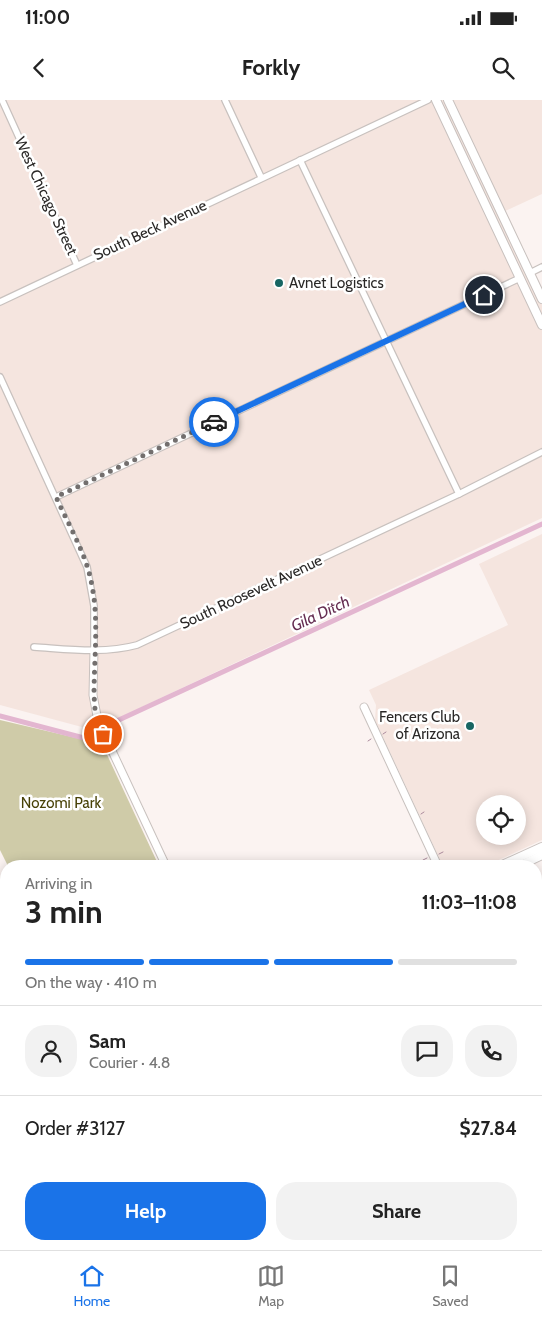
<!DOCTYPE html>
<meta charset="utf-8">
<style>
body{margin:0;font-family:Cabin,sans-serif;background:#f2f2f2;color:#222;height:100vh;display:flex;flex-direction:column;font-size:19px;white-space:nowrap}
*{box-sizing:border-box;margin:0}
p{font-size:16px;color:#767676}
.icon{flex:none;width:28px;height:28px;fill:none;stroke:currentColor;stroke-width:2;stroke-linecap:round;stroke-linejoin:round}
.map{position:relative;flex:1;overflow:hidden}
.drawer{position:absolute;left:0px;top:760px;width:542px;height:390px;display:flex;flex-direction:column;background:#fff;border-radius:20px 20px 0 0;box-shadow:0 2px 12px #0003}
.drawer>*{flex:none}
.controls{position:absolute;left:476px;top:695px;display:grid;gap:10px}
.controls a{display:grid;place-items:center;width:50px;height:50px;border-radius:50%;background:#fff;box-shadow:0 2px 12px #0003;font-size:25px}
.pin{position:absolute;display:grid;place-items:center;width:42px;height:42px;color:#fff;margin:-21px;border:2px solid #fff;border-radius:50%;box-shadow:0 1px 5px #0007}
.courier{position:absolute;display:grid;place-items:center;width:50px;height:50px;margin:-25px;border:4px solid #1a73e8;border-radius:50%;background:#fff;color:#222;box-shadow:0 1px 6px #0007}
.summary em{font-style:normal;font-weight:700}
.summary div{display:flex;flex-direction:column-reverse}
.summary{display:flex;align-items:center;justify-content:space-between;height:85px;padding:0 25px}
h1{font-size:32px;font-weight:700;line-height:38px}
.bar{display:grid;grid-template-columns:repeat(4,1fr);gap:8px 5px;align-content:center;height:60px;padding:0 25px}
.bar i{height:6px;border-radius:4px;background:#e0e0e0}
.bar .selected{background:#1a73e8}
.bar p{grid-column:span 4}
.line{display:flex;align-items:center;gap:12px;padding:0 25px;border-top:1px solid #e0e0e0}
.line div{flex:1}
.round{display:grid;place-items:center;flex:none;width:52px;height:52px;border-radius:20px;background:#f2f2f2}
.action{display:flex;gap:10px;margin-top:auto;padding:10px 25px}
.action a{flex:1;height:58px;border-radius:20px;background:#1a73e8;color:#fff;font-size:20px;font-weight:700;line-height:58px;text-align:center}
.action a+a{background:#f2f2f2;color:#222}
.status{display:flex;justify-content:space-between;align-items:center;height:35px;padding:0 25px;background:#fff;direction:ltr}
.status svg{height:14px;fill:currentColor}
header{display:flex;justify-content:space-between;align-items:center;height:65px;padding:0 25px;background:#fff;font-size:22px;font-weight:700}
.tab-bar{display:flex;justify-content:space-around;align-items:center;height:70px;border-top:1px solid #e0e0e0;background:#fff;font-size:14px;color:#767676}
.tab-bar a{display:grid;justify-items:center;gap:2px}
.tab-bar .selected{color:#1a73e8}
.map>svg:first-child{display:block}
</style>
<div class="status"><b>11:00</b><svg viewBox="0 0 49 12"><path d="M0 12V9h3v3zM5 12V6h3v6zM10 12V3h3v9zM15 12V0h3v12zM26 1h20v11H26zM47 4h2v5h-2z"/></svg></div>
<header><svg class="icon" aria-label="back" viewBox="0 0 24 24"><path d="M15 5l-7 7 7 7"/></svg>Forkly<svg class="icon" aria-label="search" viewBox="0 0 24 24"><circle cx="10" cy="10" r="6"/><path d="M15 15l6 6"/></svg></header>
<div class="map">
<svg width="542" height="1150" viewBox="0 0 542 1150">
<rect width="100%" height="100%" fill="#fbf3f1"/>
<g fill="#f5e5df" fill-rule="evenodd">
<polygon points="0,0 542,0 542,94 501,113 542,200 542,418 93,630 0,605"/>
<path d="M542,434V740L486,766H443L375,620L376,605L369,590L508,525L479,464ZM485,704H518V736H485Z"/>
</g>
<g fill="#cfcba8">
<polygon points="0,620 102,644 159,766 8,766 0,750"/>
<polygon points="42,1144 94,1144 84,1150 43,1150 45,1149"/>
</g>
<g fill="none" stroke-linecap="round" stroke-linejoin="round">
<g stroke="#ac8b9d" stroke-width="1">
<polyline points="383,634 386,632"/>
<polyline points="368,641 371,639"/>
<polyline points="421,714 424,712"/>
<polyline points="439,754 443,752"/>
<polyline points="423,760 427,758"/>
<polyline points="465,764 466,766"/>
<polyline points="452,766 453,765"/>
</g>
<g stroke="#e3b6d0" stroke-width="5">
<polyline points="0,616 84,638 93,636"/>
<polyline points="108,625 542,424"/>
</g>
<g stroke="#c8c1be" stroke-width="8">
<g id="minor">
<polyline points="2,0 77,165"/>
<polyline points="225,0 261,77"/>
<polyline points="300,60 459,394"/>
<polyline points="530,173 542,167"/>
<polyline points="0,202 428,0"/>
<polyline points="0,277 87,467 94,506 94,550"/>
<polyline points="56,397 520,178"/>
<path d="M34,547C67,549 104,554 137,545L459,394L542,352"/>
<polyline points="536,804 542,801"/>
<polyline points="536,894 542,906"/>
<polyline points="536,993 542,987"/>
<polyline points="536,1074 542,1071"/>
<polyline points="0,1108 6,1105"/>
<polyline points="113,1144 116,1150"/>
<polyline points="191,1144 194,1150"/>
<polyline points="288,1144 290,1150"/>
<polyline points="526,1144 529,1150"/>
<polyline points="378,1150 391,1144"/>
</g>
</g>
<g stroke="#c8c1be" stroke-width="9">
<g id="tertiary">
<polyline points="94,550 93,595 98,621 166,766"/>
<polyline points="364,607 438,766"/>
<polyline points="536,967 542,974"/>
<polyline points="229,1144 231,1150"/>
<polyline points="450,1144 453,1150"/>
</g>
</g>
<g stroke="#c8c1be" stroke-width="10">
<g id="secondary">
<polyline points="436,0 542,225"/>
<polyline points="448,0 542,199"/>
<polyline points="500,766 542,747"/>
<polyline points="519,766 542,755"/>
<polyline points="0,1001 6,998"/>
<polyline points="0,1011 6,1008"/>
</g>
</g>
<use href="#minor" stroke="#fff" stroke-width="5.5"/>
<use href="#tertiary" stroke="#fff" stroke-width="7"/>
<use href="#secondary" stroke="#fff" stroke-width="8"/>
</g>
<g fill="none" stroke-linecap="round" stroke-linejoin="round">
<path stroke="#736f6e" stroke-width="5" stroke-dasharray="0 9" d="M103,634L95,609L94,595C94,559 99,521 92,486C87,455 69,426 56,397L214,322"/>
<polyline stroke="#1a73e8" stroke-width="6" points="214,322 484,195"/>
</g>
<g fill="#186663" stroke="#fff" stroke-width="2">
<circle cx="279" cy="183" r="5"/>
<circle cx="470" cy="626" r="5"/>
</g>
<g text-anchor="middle" stroke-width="5" stroke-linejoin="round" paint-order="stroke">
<g font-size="15" fill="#2a2827" stroke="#fff">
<text transform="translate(46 96) rotate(65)" y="5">West Chicago Street</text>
<text transform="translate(150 130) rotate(-25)" y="5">South Beck Avenue</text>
<text transform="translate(251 492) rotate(-25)" y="5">South Roosevelt Avenue</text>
</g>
<g font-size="15" fill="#2a2827" stroke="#fff" text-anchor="start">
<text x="289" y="188">Avnet Logistics</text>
<text x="460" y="622" text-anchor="end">Fencers Club<tspan x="460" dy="17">of Arizona</tspan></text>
</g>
<g font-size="15" fill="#484106" stroke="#fff">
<text x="61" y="708">Nozomi Park</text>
</g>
<g font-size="16" font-style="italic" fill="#652d51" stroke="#fff">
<text transform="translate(320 513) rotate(-25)" y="6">Gila Ditch</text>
</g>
</g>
</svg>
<div class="controls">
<a><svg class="icon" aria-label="locate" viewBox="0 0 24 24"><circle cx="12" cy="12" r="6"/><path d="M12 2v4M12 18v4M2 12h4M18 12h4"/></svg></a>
</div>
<div class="pin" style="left:103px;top:634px;background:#ea580c"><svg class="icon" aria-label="bag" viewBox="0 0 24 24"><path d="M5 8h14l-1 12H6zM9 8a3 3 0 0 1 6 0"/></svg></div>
<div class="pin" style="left:484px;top:195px;background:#1f2937"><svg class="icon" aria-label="home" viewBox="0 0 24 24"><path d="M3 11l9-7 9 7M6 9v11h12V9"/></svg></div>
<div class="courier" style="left:214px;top:322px"><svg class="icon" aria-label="car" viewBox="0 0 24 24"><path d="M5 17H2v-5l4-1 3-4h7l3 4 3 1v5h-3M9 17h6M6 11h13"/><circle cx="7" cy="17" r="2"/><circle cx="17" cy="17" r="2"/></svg></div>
<section class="drawer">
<div class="summary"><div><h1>3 min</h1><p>Arriving in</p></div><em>11:03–11:08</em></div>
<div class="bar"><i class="selected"></i><i class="selected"></i><i class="selected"></i><i></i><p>On the way · 410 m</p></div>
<div class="line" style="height:90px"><a class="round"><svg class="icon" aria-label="person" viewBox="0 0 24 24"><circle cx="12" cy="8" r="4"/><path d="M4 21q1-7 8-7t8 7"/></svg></a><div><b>Sam</b><p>Courier · 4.8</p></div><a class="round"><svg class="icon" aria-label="chat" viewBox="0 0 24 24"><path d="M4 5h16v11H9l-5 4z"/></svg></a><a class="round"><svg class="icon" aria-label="phone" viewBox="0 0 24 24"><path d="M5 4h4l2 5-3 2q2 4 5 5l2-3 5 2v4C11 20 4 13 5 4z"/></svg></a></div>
<div class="line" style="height:65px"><div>Order #3127</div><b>$27.84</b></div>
<div class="action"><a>Help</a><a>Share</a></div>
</section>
</div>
<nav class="tab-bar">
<a class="selected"><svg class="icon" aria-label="home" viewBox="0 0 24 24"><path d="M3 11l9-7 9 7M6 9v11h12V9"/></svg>Home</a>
<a><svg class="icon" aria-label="map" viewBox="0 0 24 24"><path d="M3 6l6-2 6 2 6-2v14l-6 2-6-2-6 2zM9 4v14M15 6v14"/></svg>Map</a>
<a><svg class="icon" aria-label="saved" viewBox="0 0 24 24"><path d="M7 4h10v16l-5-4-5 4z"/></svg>Saved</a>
</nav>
